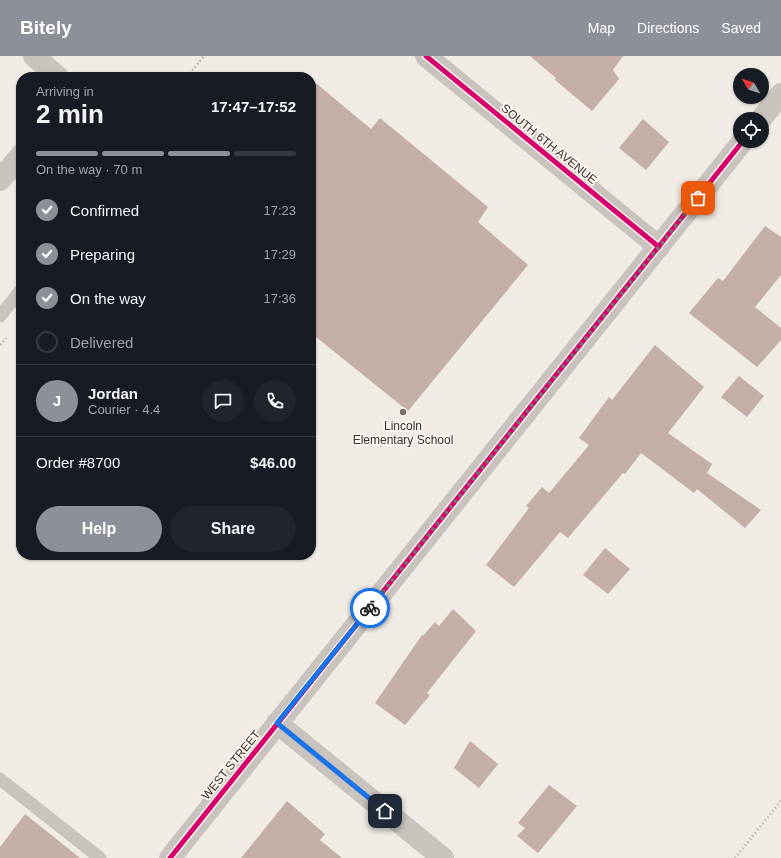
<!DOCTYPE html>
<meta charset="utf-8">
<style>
body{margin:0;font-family:Helvetica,sans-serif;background:#20242c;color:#f1f3f6;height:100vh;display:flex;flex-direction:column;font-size:15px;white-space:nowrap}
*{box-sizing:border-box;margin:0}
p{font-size:13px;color:#9ea1a6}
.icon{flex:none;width:22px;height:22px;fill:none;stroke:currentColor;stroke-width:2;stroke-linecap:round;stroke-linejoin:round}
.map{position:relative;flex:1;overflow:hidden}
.sheet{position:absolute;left:16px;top:16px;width:300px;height:488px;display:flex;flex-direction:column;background:#171b24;border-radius:16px;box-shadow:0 1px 3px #0004}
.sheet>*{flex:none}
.needle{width:26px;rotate:309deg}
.controls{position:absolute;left:733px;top:12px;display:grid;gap:8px}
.controls a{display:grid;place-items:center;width:36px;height:36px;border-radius:50%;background:#171b24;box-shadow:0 1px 3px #0004;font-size:20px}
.pin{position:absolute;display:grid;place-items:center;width:34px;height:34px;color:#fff;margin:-17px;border-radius:8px;box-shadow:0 2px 6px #0006}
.courier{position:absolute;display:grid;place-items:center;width:40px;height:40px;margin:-20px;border:3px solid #1a73e8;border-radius:50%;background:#fff;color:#222;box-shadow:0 1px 5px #0007}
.summary em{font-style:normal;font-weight:700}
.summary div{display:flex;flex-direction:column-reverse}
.summary{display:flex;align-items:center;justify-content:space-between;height:68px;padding:0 20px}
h1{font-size:26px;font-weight:700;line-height:30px}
.bar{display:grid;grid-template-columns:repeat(4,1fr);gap:6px 4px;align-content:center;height:48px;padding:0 20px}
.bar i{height:5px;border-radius:3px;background:#363941}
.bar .current{background:#8c9099}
.bar p{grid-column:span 4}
.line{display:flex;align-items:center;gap:10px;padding:0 20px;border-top:1px solid #363941}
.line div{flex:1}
.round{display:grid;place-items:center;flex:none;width:42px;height:42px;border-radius:21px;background:#20242c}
ol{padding:0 20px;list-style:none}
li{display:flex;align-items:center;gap:12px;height:44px}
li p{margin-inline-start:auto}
li .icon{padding:4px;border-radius:50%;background:#8c9099;color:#fff;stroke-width:4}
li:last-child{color:#9ea1a6}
li i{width:22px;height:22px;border:2px solid #363941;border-radius:50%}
.cta{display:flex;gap:8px;margin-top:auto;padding:8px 20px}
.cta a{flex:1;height:46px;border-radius:24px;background:#8c9099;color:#fff;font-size:16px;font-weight:700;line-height:46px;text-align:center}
.cta a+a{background:#20242c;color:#f1f3f6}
header{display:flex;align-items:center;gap:24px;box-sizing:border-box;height:56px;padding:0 20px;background:#8c9099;color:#fff}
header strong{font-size:19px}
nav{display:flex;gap:22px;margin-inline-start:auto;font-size:14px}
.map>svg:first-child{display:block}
</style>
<header>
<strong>Bitely</strong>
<nav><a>Map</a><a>Directions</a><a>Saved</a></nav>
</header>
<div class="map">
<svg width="781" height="802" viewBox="0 0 781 802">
<rect width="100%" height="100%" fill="#f0ebe5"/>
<g fill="#c3afa7">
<polygon points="530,0 623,0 613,14 619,23 592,55 555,24 556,22"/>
<polygon points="311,23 371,73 380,62 488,151 478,166 528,209 408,355 311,277"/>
<polygon points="643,63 669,86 646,114 619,92"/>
<polygon points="765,170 781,181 781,219 755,251 781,272 781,284 757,311 689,257 718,222 723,225"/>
<polygon points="655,289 704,331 668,377 712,408 707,417 761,454 745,472 697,433 694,437 641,397 625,418 623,417 568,482 560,476 514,531 486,509 529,452 526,450 542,431 549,437 589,389 579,382 609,341 612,344"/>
<polygon points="739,320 764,340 747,361 721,341"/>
<polygon points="605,492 630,513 608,538 583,519"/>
<polygon points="453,553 476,575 427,637 430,639 405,669 375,647 422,579 423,580 435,566 439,570"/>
<polygon points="470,685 498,708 479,732 454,712"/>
<polygon points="549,729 577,750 538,797 517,780 525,772 518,767"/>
<polygon points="287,745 325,778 320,784 342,802 241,802"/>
<polygon points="25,758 80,802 0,802 0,791"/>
</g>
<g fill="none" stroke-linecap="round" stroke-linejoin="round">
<g stroke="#c2bbb6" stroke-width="2.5" stroke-dasharray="2 2" stroke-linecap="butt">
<polyline points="187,21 204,0"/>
<polyline points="0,289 6,282"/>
</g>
<g stroke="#c9c3be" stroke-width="13">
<polyline points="0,260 21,234"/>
<polyline points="0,723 100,802"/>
</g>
<g stroke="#c9c3be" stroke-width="22">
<polyline points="34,0 58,21"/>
<polyline points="426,0 659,191"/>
<polyline points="761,63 781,38"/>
<polyline points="0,124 21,99"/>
<polyline points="277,667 443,802"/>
<polyline points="170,802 743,85"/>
</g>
<polyline stroke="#b1aca8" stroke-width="3" stroke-dasharray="1 3" stroke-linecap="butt" points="735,802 781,745"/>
<g stroke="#fbf5ee" stroke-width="8">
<g id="cycleway">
<polyline points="426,0 659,191"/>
<polyline points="170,802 743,85"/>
</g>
</g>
<use href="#cycleway" stroke="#d6006c" stroke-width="5"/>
</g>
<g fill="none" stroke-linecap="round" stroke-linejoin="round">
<polyline stroke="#7a716c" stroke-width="4" stroke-dasharray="0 7.2" points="370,552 698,142"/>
<polyline stroke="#1a73e8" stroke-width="5" points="370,552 277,667 385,755"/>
</g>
<circle fill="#7a716c" stroke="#fbf5ee" stroke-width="1.5" cx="403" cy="356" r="4"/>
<g text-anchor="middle" stroke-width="3.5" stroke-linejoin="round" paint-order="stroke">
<g font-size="12" fill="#3b302b" stroke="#fbf5ee">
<text transform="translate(549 88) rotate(39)" y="4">SOUTH 6TH AVENUE</text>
<text transform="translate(231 709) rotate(-51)" y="4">WEST STREET</text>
</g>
<g font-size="12" fill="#3b302b" stroke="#fbf5ee">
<text x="403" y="374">Lincoln<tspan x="403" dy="14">Elementary School</tspan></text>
</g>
</g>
</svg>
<div class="controls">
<a><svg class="needle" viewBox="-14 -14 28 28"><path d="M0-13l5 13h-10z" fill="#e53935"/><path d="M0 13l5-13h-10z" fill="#9ea1a6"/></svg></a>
<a><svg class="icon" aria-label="locate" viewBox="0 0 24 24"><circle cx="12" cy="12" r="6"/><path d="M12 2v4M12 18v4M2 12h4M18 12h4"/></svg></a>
</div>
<div class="pin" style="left:698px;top:142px;background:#ea580c"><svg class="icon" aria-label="bag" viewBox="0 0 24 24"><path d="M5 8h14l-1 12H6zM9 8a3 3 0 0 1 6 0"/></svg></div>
<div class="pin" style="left:385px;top:755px;background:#1f2937"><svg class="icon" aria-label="home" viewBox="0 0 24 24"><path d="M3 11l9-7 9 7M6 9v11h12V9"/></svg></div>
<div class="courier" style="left:370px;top:552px"><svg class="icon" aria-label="bike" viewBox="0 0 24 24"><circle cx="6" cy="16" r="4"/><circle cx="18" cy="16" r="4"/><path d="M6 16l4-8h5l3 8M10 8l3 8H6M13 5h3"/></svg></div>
<section class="sheet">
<div class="summary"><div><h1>2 min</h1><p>Arriving in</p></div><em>17:47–17:52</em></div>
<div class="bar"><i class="current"></i><i class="current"></i><i class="current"></i><i></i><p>On the way · 70 m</p></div>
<ol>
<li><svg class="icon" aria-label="check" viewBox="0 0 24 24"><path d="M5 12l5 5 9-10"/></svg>Confirmed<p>17:23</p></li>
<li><svg class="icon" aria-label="check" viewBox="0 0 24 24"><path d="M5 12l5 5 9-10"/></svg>Preparing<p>17:29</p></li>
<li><svg class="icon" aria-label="check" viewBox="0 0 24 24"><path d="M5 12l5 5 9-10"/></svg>On the way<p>17:36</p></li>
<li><i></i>Delivered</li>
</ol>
<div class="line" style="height:72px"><b class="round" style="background:#8c9099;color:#fff">J</b><div><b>Jordan</b><p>Courier · 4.4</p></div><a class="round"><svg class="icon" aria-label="chat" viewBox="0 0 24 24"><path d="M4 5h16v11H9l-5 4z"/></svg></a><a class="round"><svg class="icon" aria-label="phone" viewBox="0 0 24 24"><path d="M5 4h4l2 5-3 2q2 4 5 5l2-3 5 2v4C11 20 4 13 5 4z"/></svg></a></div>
<div class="line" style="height:52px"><div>Order #8700</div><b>$46.00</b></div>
<div class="cta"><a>Help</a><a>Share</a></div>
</section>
</div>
